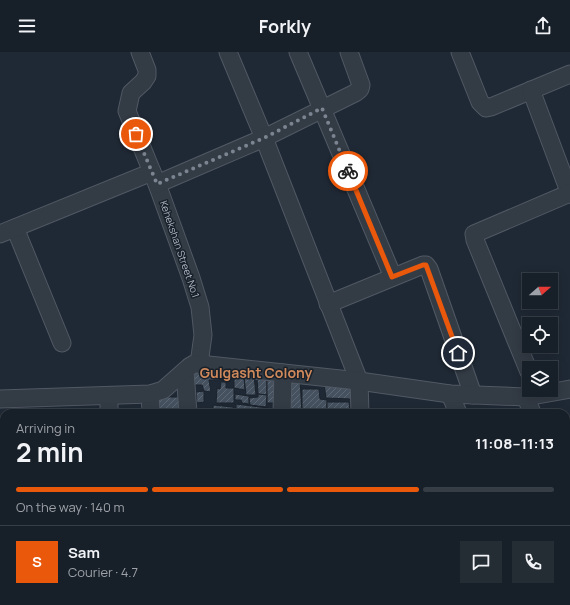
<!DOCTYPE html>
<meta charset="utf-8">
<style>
body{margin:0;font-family:Manrope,sans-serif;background:#242c34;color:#f1f3f6;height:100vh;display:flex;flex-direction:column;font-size:15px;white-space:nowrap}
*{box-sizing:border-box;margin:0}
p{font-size:13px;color:#9ea2a8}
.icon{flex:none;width:22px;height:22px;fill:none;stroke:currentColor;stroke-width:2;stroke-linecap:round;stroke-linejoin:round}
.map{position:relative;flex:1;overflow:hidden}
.panel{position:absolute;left:0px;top:357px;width:570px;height:196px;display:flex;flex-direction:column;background:#171f28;border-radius:12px 12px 0 0;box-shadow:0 2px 10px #0003,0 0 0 1px #363d45}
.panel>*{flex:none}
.needle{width:26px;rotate:69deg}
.controls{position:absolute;left:522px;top:221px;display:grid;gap:8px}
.controls a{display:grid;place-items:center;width:36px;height:36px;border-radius:0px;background:#171f28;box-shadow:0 2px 10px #0003,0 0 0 1px #363d45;font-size:20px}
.pin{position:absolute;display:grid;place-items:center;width:34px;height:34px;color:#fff;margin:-17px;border:2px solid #fff;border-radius:50%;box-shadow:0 1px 4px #0007}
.courier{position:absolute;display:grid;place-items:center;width:40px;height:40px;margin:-20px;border:3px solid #ea580c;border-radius:50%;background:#fff;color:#222;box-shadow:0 1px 5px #0007}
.head em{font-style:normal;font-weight:700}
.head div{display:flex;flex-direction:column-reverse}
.head{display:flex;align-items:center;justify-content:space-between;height:68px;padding:0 16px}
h1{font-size:26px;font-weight:700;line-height:30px}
.bar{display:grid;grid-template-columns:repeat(4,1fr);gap:6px 4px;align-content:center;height:48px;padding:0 16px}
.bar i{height:5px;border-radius:3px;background:#363d45}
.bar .selected{background:#ea580c}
.bar p{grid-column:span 4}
.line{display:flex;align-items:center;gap:10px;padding:0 16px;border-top:1px solid #363d45}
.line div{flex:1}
.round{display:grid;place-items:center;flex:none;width:42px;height:42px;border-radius:0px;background:#242c34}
header{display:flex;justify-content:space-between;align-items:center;height:52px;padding:0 16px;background:#171f28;font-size:18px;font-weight:700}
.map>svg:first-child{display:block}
</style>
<header><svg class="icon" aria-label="menu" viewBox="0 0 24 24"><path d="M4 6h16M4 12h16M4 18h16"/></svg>Forkly<svg class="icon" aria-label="share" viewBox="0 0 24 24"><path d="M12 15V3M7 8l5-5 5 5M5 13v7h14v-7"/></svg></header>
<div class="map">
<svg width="570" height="553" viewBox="0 0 570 553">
<defs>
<pattern id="building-hatch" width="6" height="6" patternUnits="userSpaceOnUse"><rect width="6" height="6" fill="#45515f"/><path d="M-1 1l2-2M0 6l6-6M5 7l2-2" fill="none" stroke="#5d6874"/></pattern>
</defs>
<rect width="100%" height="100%" fill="#1f2935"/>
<g fill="url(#building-hatch)" stroke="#1a222c">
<polygon points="194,319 220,321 219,328 209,328 211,340 204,339 202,333 194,333"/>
<polygon points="234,322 244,324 245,338 234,336"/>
<polygon points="254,323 256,343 246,343 244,324"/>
<polygon points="257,325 267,326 267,343 258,342"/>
<polygon points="267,326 279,327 278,351 267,351"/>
<polygon points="285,327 300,327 302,361 284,361"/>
<polygon points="221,330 226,330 226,336 234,336 234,351 216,351 217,336 220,337"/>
<polygon points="324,332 353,334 351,347 326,346"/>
<polygon points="302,337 319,337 320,347 327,348 327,357 314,358 314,361 302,361"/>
<polygon points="204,339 204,350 197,351 196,340"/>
<polygon points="235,342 249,344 249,352 242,351 241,348 235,348"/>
<polygon points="258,342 267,343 266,355 250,353 249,346 258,345"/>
<rect x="157" y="345" width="27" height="16"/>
<polygon points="327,350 349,350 350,361 331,361 331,358 327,359"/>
<polygon points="236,352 268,356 267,361 236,361"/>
<polygon points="213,353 233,355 233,361 213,361"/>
<polygon points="250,549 253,549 254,553 236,553"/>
<polygon points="283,549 291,549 291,550 297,549 299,553 285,553"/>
<polygon points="297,549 334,549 335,553 299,553"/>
<polygon points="341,549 358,549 348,553 343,553"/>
</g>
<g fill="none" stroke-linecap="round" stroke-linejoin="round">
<g stroke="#505964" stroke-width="19">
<g id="minor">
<polyline points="140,0 147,18 147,24 143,30 131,41 127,59 157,132 191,226 200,255 203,283 199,312"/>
<polyline points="228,0 264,86 359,329 360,361"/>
<polyline points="298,0 393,225"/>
<polyline points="460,0 480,50 486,56 491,55 570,22"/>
<polyline points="531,38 570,142"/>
<polyline points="157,132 264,86 355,41 360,37 361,33 349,0"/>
<polyline points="15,176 62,291"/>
<polyline points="0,182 152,120"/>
<polyline points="328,252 423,213 426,213 429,217 473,343"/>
<polyline points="185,319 188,361"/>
<polyline points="529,320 475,188 474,182 570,141"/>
<polyline points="150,342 151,361"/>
<polyline points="450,342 458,361"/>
<polyline points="109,344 109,361"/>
<polyline points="526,345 532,361"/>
<polyline points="0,347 150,342 163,338 189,315 194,312 199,312 359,329 450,342 526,345 570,337"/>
<polyline points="282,361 283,321"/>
<polyline points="0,419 4,419"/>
<polyline points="566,460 570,471"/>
<polyline points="0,547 4,547"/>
<polyline points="150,549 151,553"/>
<polyline points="422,549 424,553"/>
<polyline points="531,549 532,553"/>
</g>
</g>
<use href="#minor" stroke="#333b45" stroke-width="17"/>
</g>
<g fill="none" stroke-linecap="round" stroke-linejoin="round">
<polyline stroke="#7b8591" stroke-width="4" stroke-dasharray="0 7.2" points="136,82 157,132 264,86 322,56 348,119"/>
<polyline stroke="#ea580c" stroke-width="5" points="348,119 392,225 423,213 426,213 458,301"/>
</g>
<g text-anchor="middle" stroke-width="3" stroke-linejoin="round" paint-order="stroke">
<g font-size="10" fill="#adb6c3" stroke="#18202a">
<text transform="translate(180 197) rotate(71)" y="4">Kehekshan Street No.1</text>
</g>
<g font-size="14" font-weight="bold" fill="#cf895b" stroke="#18202a">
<text x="256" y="326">Gulgasht Colony</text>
</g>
</g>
</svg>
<div class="controls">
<a><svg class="needle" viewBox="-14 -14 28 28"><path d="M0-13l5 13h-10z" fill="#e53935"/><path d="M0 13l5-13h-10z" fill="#9ea2a8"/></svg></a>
<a><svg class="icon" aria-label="locate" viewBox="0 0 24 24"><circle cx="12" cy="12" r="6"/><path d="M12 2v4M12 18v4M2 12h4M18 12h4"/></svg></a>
<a><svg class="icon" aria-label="layers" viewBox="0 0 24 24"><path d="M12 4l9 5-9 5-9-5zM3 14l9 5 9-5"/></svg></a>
</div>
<div class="pin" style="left:136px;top:82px;background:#ea580c"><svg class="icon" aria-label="bag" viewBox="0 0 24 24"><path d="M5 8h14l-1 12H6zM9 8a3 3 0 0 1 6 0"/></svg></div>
<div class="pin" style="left:458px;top:301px;background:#1f2937"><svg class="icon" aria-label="home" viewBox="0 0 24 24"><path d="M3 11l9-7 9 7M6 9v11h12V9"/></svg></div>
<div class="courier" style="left:348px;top:119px"><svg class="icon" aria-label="bike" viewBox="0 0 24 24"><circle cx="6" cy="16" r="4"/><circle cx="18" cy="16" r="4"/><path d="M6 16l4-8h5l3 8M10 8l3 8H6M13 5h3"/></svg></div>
<section class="panel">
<div class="head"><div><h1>2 min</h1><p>Arriving in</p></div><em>11:08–11:13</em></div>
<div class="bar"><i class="selected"></i><i class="selected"></i><i class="selected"></i><i></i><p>On the way · 140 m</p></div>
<div class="line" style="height:72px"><b class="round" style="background:#ea580c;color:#fff">S</b><div><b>Sam</b><p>Courier · 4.7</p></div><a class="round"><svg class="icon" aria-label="chat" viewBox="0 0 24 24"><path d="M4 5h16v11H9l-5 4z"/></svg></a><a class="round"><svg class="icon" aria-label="phone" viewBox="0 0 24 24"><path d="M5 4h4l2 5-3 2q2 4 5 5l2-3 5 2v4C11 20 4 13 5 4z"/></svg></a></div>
</section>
</div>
